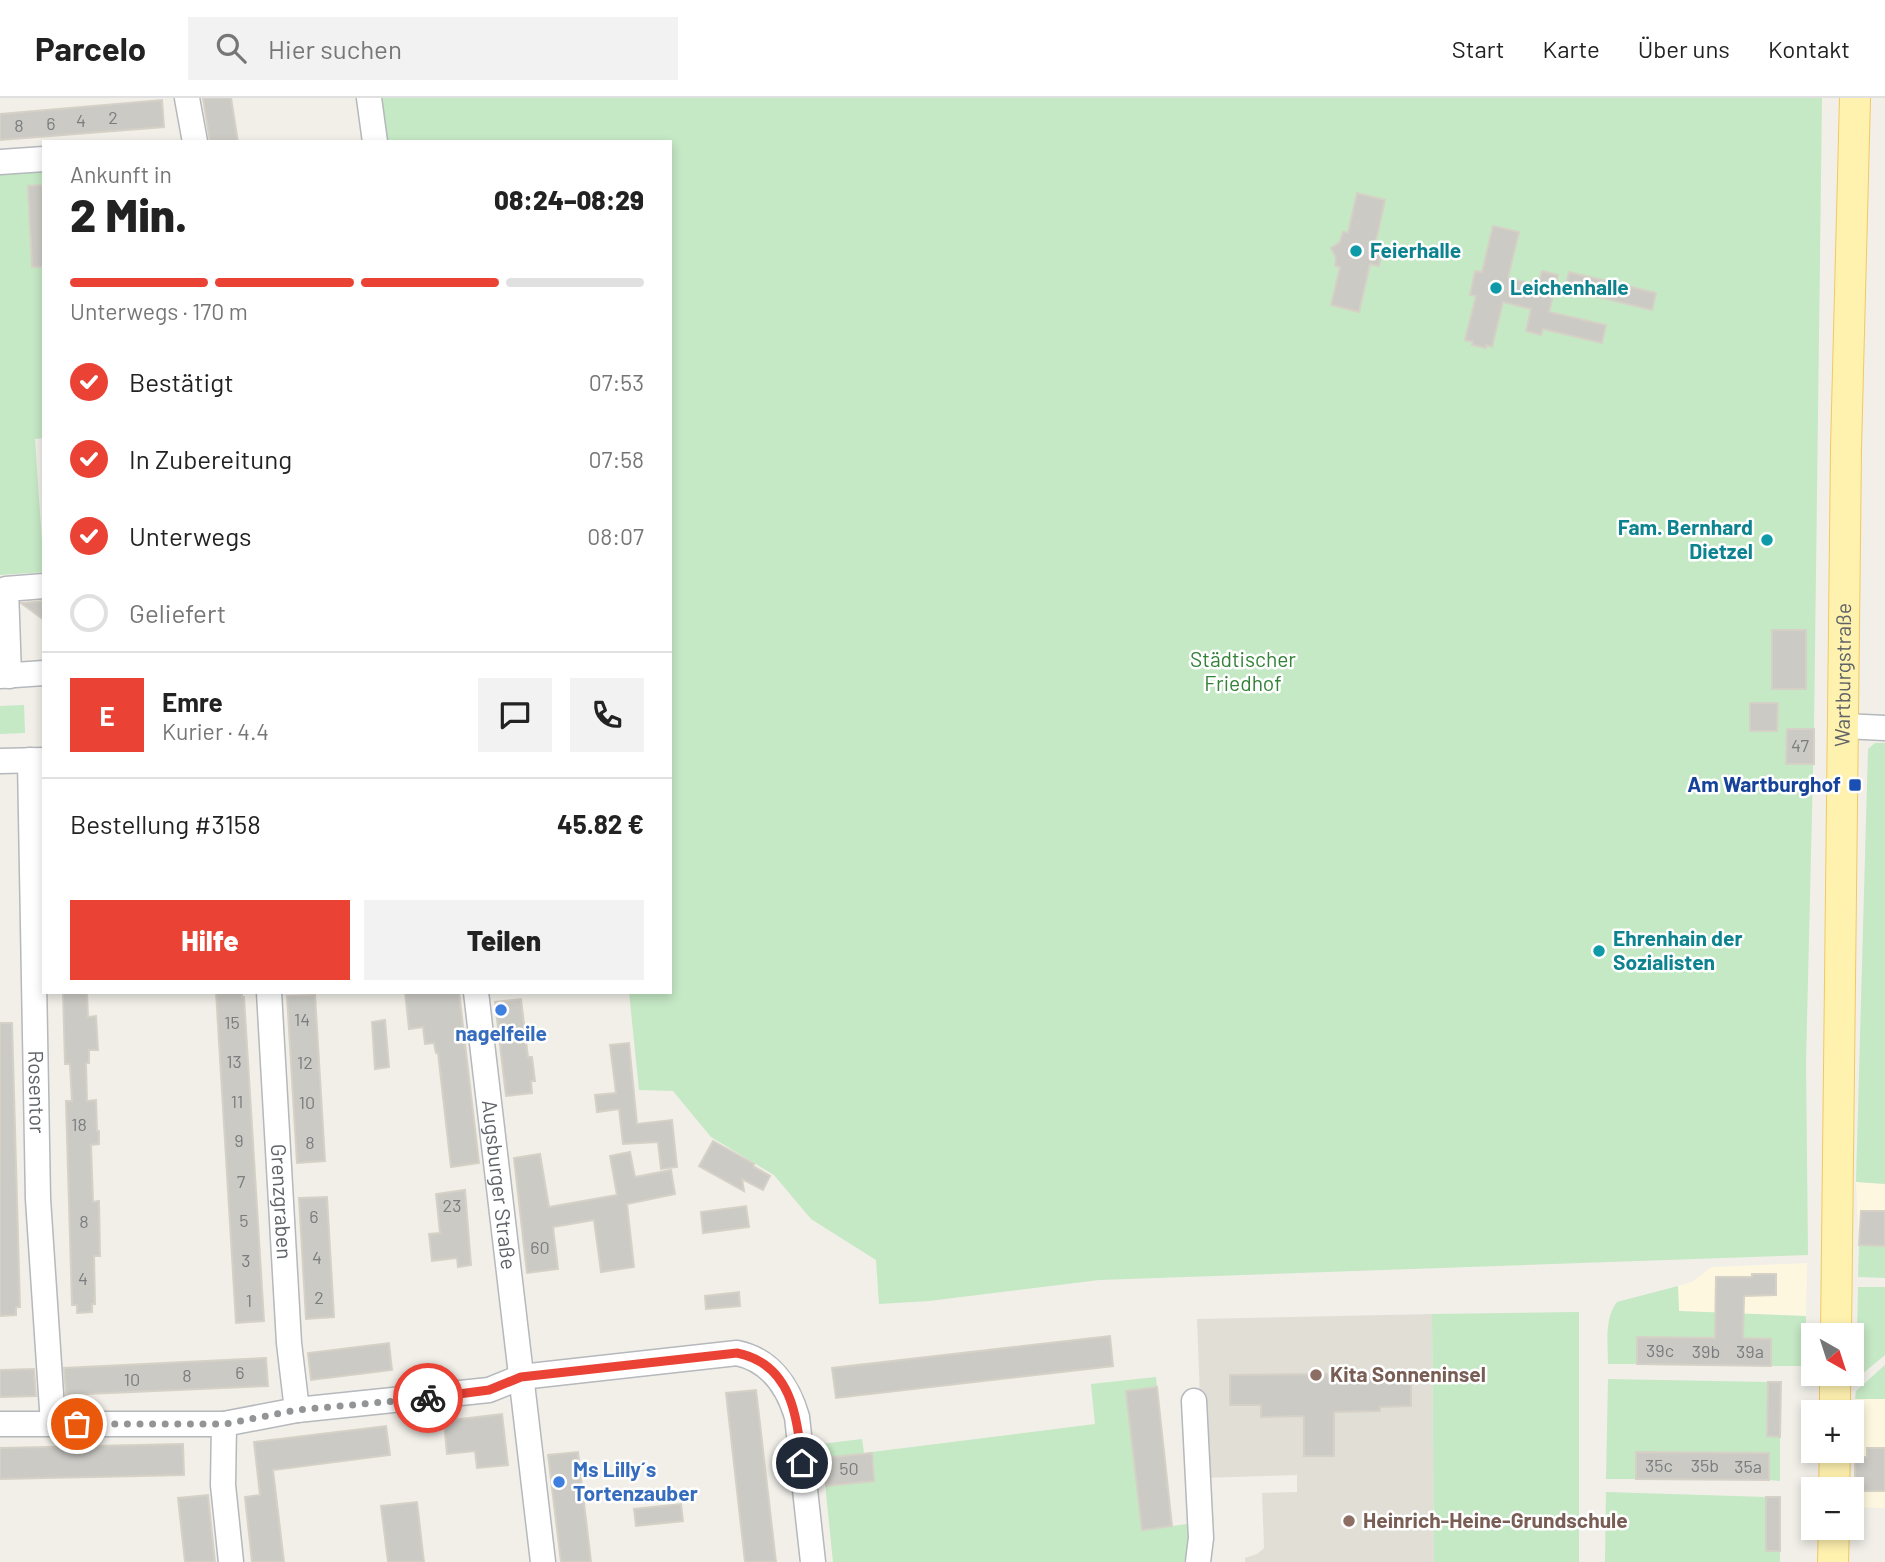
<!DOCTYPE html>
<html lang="de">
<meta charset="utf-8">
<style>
body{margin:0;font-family:Barlow,sans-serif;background:#f2f2f2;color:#222;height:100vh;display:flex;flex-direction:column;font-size:26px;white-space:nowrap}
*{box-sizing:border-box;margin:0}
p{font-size:23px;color:#767676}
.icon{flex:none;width:38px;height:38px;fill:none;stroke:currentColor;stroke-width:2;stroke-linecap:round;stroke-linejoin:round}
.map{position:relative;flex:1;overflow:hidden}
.details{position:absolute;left:42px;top:42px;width:630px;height:854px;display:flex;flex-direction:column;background:#fff;border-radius:0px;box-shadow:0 4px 10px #0003}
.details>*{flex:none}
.needle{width:46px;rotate:141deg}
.tools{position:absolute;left:1801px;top:1225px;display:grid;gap:14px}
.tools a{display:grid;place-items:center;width:63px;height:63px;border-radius:0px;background:#fff;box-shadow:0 4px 10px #0003;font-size:35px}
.pin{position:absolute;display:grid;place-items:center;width:60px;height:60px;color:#fff;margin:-30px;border:4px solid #fff;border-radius:50%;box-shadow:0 2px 7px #0007}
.courier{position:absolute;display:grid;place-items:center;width:70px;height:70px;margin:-35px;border:5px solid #ea4335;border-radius:50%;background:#fff;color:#222;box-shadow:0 2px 9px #0007}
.summary em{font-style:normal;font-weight:800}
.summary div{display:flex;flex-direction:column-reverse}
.summary{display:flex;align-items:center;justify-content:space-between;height:119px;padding:0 28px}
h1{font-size:46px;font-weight:800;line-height:52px}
.bar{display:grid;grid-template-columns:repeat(4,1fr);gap:10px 7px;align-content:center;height:84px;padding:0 28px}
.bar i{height:9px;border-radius:5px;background:#e0e0e0}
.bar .active{background:#ea4335}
.bar p{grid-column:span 4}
.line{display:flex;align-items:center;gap:18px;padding:0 28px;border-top:2px solid #e0e0e0}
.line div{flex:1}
.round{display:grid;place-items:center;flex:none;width:74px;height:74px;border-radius:0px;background:#f2f2f2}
ol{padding:0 28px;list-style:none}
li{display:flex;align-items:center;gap:21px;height:77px}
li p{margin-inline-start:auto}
li .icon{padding:7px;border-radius:50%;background:#ea4335;color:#fff;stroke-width:4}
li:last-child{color:#767676}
li i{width:38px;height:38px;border:4px solid #e0e0e0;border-radius:50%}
.primary-button{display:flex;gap:14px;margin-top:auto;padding:14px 28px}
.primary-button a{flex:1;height:80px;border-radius:0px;background:#ea4335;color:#fff;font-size:28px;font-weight:800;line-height:80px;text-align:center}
.primary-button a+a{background:#f2f2f2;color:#222}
header{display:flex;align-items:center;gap:42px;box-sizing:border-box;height:98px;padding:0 35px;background:#fff;border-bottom:2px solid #e0e0e0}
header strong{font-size:33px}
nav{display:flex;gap:38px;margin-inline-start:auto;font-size:24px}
.search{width:490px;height:63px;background:#f2f2f2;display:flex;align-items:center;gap:18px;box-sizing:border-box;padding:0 24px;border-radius:0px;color:#767676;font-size:26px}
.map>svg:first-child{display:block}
</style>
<header>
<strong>Parcelo</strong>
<div class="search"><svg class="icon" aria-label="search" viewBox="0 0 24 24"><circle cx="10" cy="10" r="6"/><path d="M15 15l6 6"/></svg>Hier suchen</div>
<nav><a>Start</a><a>Karte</a><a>Über uns</a><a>Kontakt</a></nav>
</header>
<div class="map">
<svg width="1885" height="1464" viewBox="0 0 1885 1464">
<rect width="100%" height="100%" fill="#f1efe8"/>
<g fill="#fef7e0">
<polygon points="1856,1084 1885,1086 1885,1148 1859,1147"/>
<polygon points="1807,1165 1806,1218 1679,1213 1678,1188 1692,1184 1712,1169"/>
<polygon points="1855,1301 1885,1301 1885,1410 1853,1409"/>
</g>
<polygon fill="#e1ded6" points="1432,1216 1434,1464 1245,1464 1245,1460 1257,1456 1264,1450 1262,1395 1297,1394 1297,1377 1203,1380 1197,1221"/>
<g fill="#c5e8c5">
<polygon points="379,0 1822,0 1814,631 1806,965 1808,1157 1099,1182 929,1203 879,1206 876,1162 811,1121 774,1077 711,1039 673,993 639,992 629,894 670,894 670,44 385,44"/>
<polygon points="44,73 44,340 35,341 44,474 0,477 0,76"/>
<polygon points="24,607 25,635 0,636 0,608"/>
<polygon points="1875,645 1885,645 1885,1086 1856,1084 1868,651"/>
<polygon points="1859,1147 1885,1148 1885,1180 1858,1179"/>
<path d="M1678,1188L1679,1213L1806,1218V1268H1771V1241L1638,1239L1637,1266H1608C1608,1247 1604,1220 1617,1204Z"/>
<polygon points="1858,1189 1885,1189 1885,1257 1856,1281"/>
<polygon points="1579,1214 1579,1464 1434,1464 1432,1216"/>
<polygon points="1885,1267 1885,1301 1855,1301 1856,1293"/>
<polygon points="1156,1279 1157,1289 1127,1293 1143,1432 1187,1426 1189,1448 1184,1464 833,1464 821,1346 862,1341 864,1355 1095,1326 1091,1286"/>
<polygon points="1608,1281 1768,1284 1767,1338 1780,1339 1780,1383 1769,1382 1769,1355 1636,1354 1636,1381 1606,1381"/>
<polygon points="1606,1394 1766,1399 1766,1453 1780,1453 1780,1464 1605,1464"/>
</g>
<g fill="#cccac5" stroke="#d6d1c6" stroke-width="2">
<polygon points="203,0 231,0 238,44 210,44"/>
<polygon points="162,2 164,29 0,42 0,16"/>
<polygon points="44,87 44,169 32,169 28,88"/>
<polygon points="1357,95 1385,102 1374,152 1382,154 1379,168 1370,166 1359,214 1331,207 1340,169 1335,168 1336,160 1331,150 1340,144 1343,134 1348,135"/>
<polygon points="1493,128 1519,134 1508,180 1538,187 1542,173 1558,177 1549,214 1606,227 1602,245 1543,231 1541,237 1526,233 1531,211 1503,204 1492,249 1486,247 1486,250 1472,247 1473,244 1465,242 1476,198 1470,197 1475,173 1482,174"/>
<polygon points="1569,174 1656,195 1652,212 1565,191"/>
<polygon points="44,503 44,522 21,505"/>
<rect x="1772" y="532" width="34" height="59"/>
<polygon points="1750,605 1778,605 1777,633 1750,633"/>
<polygon points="1787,631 1814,631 1814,666 1786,666"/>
<polygon points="63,894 87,894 88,919 96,918 98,952 89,952 89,965 86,965 87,1003 96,1002 97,1033 99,1033 99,1046 91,1047 93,1104 99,1103 100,1158 94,1158 95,1206 92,1206 92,1214 77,1215 77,1207 72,1207 66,1003 72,1003 70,966 65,966"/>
<polygon points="216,894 242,894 242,899 244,899 264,1223 236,1225"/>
<polygon points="405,894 459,894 479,1065 451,1069 438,955 436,955 434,945 425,946 423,929 409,931"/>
<polygon points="315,897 325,1063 297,1065 287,898"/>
<polygon points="521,901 528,959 532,959 535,983 531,983 532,995 506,998 495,904"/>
<polygon points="385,922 389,969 375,971 372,924"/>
<polygon points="0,925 12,925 20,1209 16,1209 16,1217 0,1218"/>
<polygon points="629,945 637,1026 672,1022 677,1069 661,1071 658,1044 623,1046 619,1011 597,1014 595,997 616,995 610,947"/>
<polygon points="713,1043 754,1066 753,1068 770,1078 763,1092 742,1081 744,1093 699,1068"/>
<polygon points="630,1054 635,1079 671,1072 675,1096 627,1106 634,1169 601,1174 594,1122 553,1129 558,1171 527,1175 514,1060 540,1056 549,1109 617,1097 610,1058"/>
<polygon points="465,1092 471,1167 458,1169 457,1160 432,1163 429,1136 440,1135 436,1096"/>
<polygon points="327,1099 334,1219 306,1221 299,1100"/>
<polygon points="746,1108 749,1129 703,1135 701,1114"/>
<polygon points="1861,1113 1885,1113 1885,1148 1859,1147"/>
<polygon points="1752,1176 1776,1176 1776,1197 1744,1198 1743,1240 1771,1241 1771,1268 1637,1266 1637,1239 1715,1240 1716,1179 1752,1179"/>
<polygon points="739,1194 740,1208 706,1211 705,1198"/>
<polygon points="1110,1238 1113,1268 836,1300 832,1270"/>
<polygon points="389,1245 392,1272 311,1282 308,1255"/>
<polygon points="266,1260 268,1288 66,1297 64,1270"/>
<polygon points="34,1271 36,1298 0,1299 0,1272"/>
<polygon points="1327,1276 1328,1279 1411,1278 1411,1308 1380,1309 1380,1313 1334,1314 1334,1358 1304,1358 1304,1318 1261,1319 1261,1307 1230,1307 1230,1277"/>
<polygon points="1768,1284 1781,1284 1780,1339 1767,1338"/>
<polygon points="1157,1289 1172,1428 1142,1432 1126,1293"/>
<polygon points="756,1292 760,1326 776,1464 745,1464 726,1295"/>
<polygon points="502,1316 508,1367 477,1370 475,1353 447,1356 444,1323"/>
<polygon points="386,1328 390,1357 273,1372 284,1464 252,1464 245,1399 260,1397 254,1344"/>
<polygon points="183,1346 184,1377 0,1381 0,1350"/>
<polygon points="1867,1350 1885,1350 1885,1393 1855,1393 1855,1359 1867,1359"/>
<polygon points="578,1354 591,1464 561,1464 548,1357"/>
<polygon points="1636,1354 1769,1355 1769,1382 1636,1381"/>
<polygon points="872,1355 874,1383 826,1388 823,1360"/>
<polygon points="208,1397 215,1464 185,1464 178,1400"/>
<rect x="1766" y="1399" width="14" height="54"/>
<polygon points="417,1404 424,1464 388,1464 381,1408"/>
<polygon points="681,1406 683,1423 636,1428 634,1411"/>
</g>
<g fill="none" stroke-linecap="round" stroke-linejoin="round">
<g stroke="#b5b8bc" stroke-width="27">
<g id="minor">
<polyline points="187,0 195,44"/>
<polyline points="369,0 375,44"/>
<polyline points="0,64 44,61"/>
<polyline points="0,578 44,575"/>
<polyline points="9,578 6,491 44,488"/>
<polyline points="1844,628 1885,630"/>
<path id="s1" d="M30,662L38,1101L53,1326"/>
<polyline points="0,663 44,662"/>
<path id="s2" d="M269,894L289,1245L297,1312"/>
<path id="s3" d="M476,894L543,1464"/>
<polyline points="1194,1303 1201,1440 1198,1464"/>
<path d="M0,1326H224L297,1312L489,1292L521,1279L737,1255C770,1262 788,1288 797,1319L813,1464"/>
<polyline points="224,1326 223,1387 231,1464"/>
</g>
</g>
<g stroke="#f2c960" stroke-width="32">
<g id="major">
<path id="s4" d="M1836,1237L1846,351L1855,0"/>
<polyline points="1835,1314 1835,1276"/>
<polyline points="1834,1391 1835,1353"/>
<polyline points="1833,1464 1834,1430"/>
</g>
</g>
<use href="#minor" stroke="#fff" stroke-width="24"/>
<use href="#major" stroke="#fff2af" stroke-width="30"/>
</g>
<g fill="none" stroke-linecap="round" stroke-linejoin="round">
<polyline stroke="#929495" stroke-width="7" stroke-dasharray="0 12.6" points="77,1326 225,1326 297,1312 428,1300"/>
<path stroke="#ea4335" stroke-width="9" d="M428,1300L489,1292L521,1279L737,1255C792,1266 797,1319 802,1365"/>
</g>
<g fill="#0f9aa8" stroke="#fff" stroke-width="2.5">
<circle cx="1356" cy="153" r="7"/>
<circle cx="1496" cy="190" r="7"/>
<circle cx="1767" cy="442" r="7"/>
<circle cx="1599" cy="853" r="7"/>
</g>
<rect fill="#1a4fb4" stroke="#fff" stroke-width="2.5" x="1848" y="680" width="14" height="14" rx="3.5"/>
<g fill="#3f7fe0" stroke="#fff" stroke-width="2.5">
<circle cx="501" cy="912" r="7"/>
<circle cx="559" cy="1384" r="7"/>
</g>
<g fill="#8d6e63" stroke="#fff" stroke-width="2.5">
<circle cx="1316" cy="1277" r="7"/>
<circle cx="1349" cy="1423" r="7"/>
</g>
<g text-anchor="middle" stroke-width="5" stroke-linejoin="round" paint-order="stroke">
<g font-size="18" fill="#7a7d7f">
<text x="113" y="26">2</text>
<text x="81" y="29">4</text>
<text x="51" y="32">6</text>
<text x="19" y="34">8</text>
<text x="1800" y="654">47</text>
<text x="302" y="928">14</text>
<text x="232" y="931">15</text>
<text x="234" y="970">13</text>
<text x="305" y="971">12</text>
<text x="237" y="1010">11</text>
<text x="307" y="1011">10</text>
<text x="79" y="1033">18</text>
<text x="239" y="1049">9</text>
<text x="310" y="1051">8</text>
<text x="241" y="1090">7</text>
<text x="452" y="1114">23</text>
<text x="314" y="1125">6</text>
<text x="244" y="1129">5</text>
<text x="84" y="1130">8</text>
<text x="540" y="1156">60</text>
<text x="317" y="1166">4</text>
<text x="246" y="1169">3</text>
<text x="83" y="1187">4</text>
<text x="319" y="1206">2</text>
<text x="249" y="1209">1</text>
<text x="1660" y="1259">39c</text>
<text x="1706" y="1260">39b</text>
<text x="1750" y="1260">39a</text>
<text x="240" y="1281">6</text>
<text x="187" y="1284">8</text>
<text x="132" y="1288">10</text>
<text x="1659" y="1374">35c</text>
<text x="1705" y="1374">35b</text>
<text x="1748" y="1375">35a</text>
<text x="849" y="1377">50</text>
</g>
<g font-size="21" font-weight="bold" fill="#0d838f" stroke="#fff" text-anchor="start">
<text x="1370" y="160">Feierhalle</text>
<text x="1510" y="197">Leichenhalle</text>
<text x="1753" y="437" text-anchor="end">Fam. Bernhard<tspan x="1753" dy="24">Dietzel</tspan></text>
<text x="1613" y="848">Ehrenhain der<tspan x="1613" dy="24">Sozialisten</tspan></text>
</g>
<g font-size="21" fill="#348238" stroke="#fff">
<text x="1243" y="569">Städtischer<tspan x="1243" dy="24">Friedhof</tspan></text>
</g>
<g font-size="21" fill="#5f6368" stroke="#fff">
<text dy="7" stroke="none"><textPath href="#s4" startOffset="660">Wartburgstraße</textPath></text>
<text dy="7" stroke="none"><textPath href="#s1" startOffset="332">Rosentor</textPath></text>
<text dy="7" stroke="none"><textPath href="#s3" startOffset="194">Augsburger Straße</textPath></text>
<text dy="7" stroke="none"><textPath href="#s2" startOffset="210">Grenzgraben</textPath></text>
</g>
<g font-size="21" font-weight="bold" fill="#164399" stroke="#fff" text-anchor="end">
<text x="1841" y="694">Am Wartburghof</text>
</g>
<g font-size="21" font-weight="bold" fill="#366cbe" stroke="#fff">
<text x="501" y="943">nagelfeile</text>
<text x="573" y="1379" text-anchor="start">Ms Lilly´s<tspan x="573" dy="24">Tortenzauber</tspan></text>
</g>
<g font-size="21" font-weight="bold" fill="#785e54" stroke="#fff" text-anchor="start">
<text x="1330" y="1284">Kita Sonneninsel</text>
<text x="1363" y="1430">Heinrich-Heine-Grundschule</text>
</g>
</g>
</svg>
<div class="tools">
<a><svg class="needle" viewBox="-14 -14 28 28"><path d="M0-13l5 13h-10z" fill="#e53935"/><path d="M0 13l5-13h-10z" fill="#767676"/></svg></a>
<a>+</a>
<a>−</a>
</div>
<div class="pin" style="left:77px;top:1326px;background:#ea580c"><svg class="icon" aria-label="bag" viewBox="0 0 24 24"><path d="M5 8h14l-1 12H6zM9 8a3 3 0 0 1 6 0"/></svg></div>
<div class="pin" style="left:802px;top:1365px;background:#1f2937"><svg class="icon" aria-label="home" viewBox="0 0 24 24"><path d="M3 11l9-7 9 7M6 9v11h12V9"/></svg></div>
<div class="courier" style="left:428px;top:1300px"><svg class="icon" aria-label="bike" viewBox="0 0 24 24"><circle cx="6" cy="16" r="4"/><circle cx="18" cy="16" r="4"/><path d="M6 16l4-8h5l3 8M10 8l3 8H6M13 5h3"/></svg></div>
<section class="details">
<div class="summary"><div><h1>2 Min.</h1><p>Ankunft in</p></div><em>08:24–08:29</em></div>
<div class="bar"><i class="active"></i><i class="active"></i><i class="active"></i><i></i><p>Unterwegs · 170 m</p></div>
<ol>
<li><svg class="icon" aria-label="check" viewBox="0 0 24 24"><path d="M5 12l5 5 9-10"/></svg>Bestätigt<p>07:53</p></li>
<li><svg class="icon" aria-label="check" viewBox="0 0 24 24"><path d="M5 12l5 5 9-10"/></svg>In Zubereitung<p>07:58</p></li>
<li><svg class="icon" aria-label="check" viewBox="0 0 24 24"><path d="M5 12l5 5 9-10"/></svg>Unterwegs<p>08:07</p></li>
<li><i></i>Geliefert</li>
</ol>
<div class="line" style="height:126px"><b class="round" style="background:#ea4335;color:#fff">E</b><div><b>Emre</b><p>Kurier · 4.4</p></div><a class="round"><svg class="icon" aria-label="chat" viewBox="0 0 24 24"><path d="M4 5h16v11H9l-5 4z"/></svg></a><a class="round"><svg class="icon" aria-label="phone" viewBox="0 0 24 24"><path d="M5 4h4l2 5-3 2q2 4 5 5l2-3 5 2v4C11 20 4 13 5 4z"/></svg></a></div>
<div class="line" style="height:91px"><div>Bestellung #3158</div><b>45.82 €</b></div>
<div class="primary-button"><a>Hilfe</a><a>Teilen</a></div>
</section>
</div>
